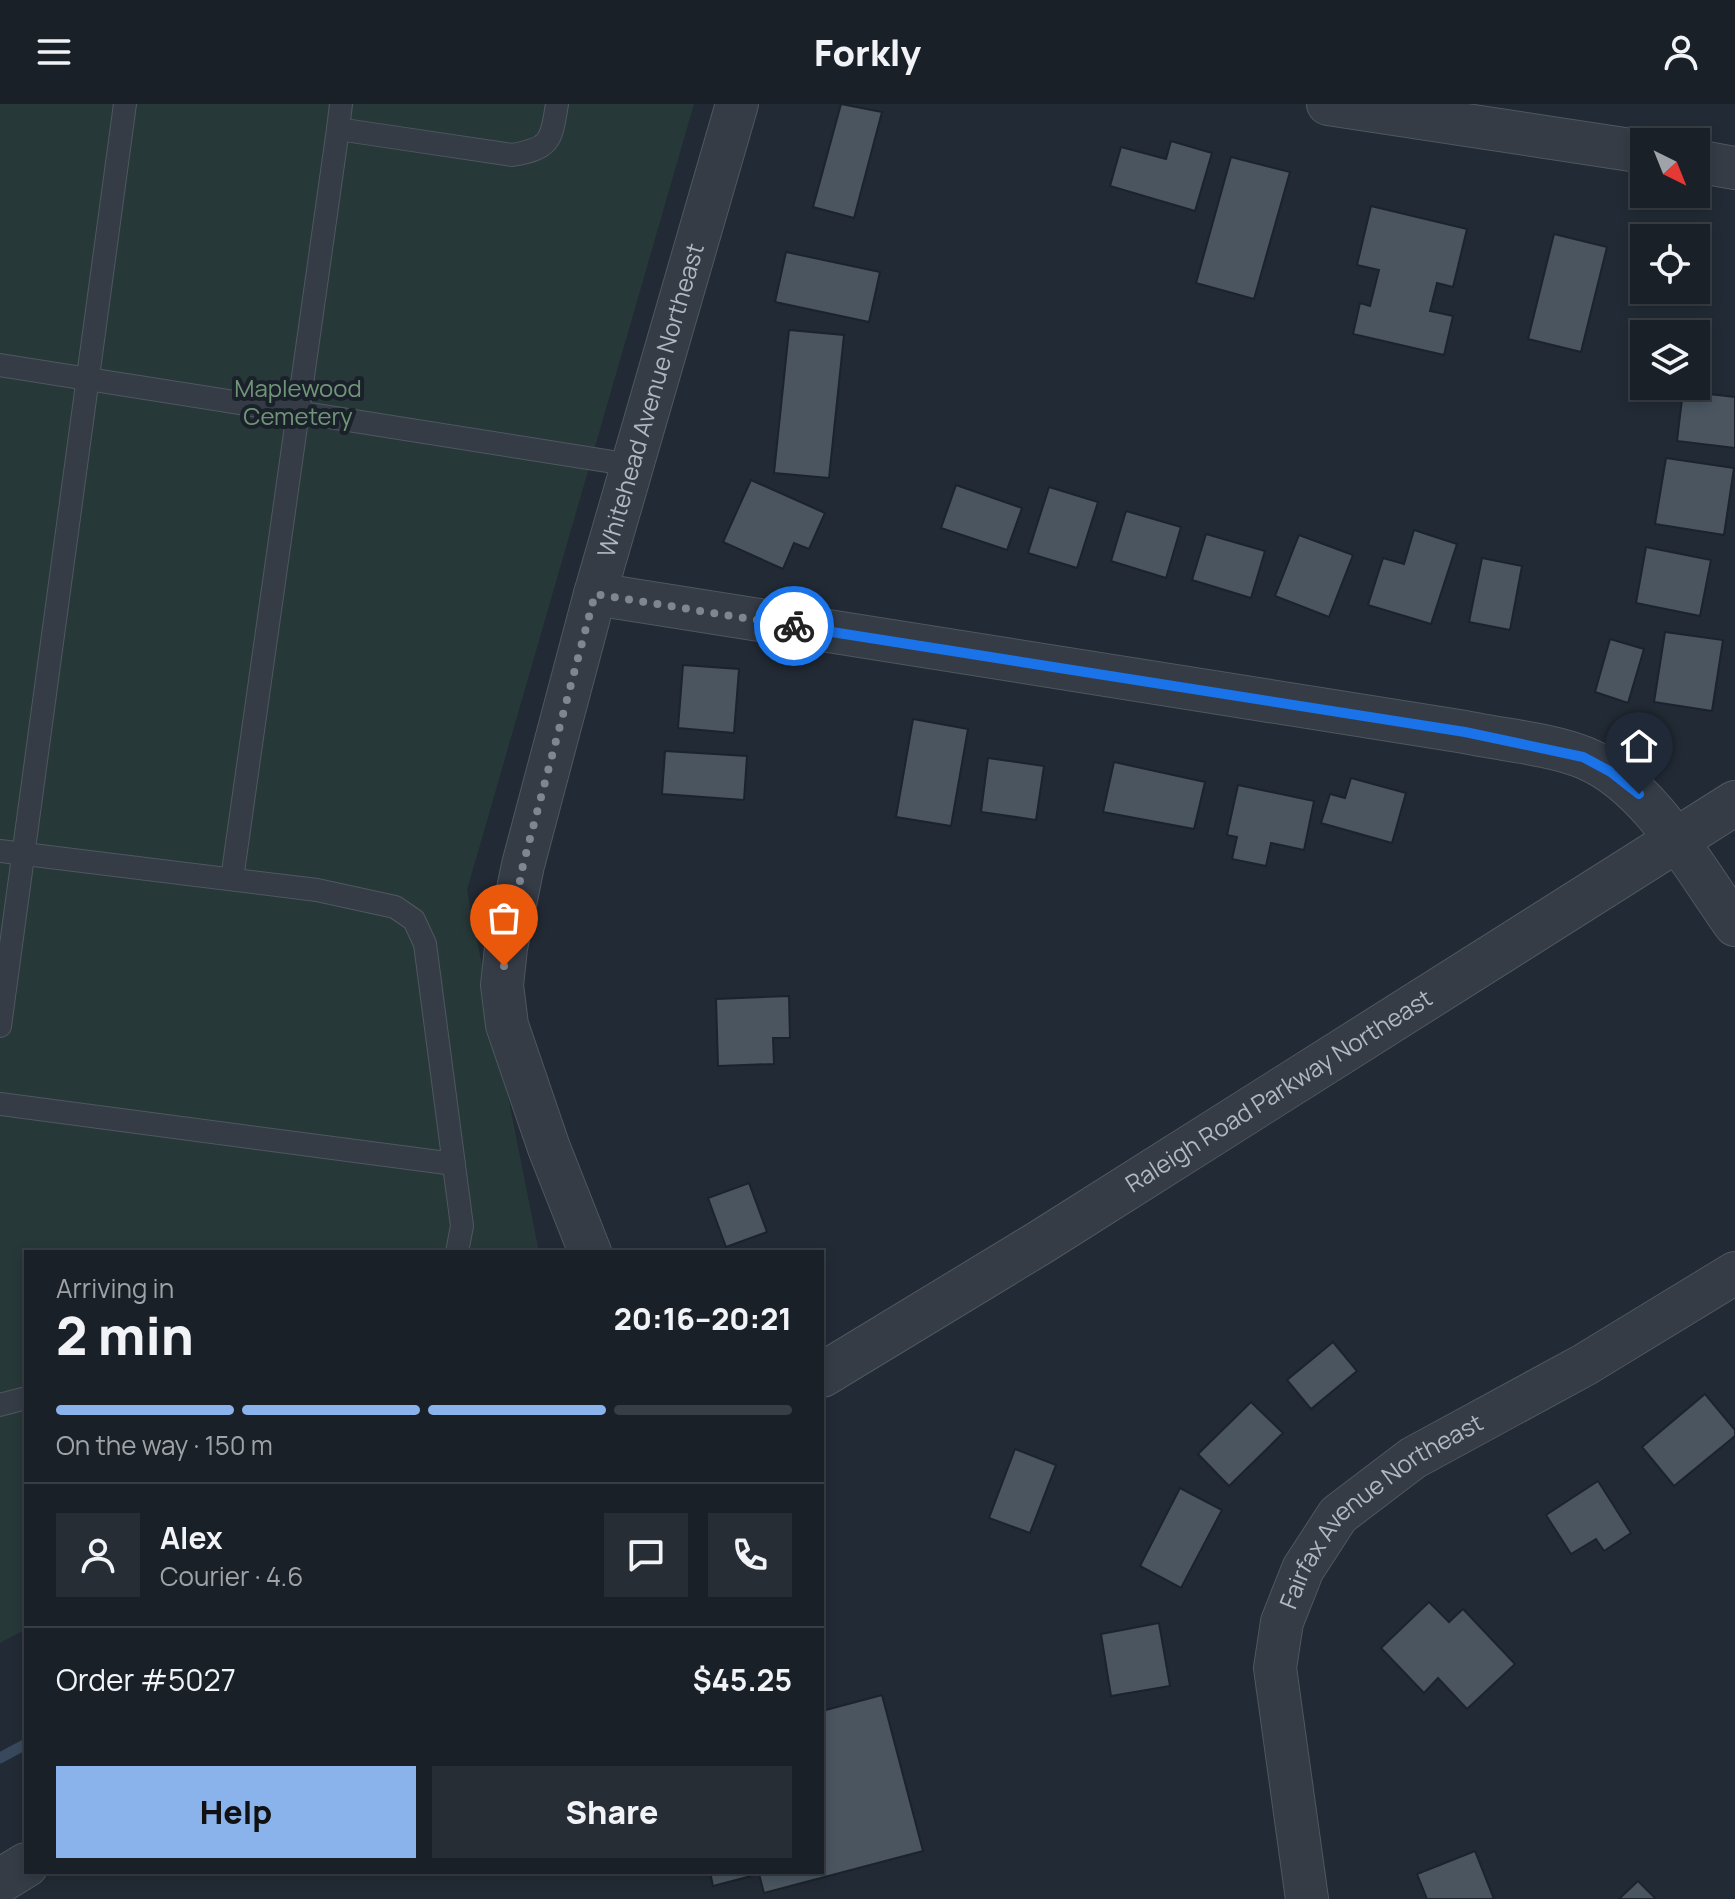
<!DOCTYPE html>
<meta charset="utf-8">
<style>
body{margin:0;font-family:Manrope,sans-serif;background:#272d34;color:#f1f3f6;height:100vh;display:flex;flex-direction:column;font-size:30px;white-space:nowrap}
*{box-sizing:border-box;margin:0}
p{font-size:26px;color:#9fa3a8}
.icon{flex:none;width:44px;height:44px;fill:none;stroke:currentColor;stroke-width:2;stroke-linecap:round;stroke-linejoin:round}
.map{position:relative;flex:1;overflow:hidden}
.drawer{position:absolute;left:24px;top:1146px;width:800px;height:624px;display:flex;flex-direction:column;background:#1a2028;border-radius:0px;box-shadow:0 4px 12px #0003,0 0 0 2px #383e45}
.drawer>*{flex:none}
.needle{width:52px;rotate:137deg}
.fabs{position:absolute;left:1630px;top:24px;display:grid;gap:16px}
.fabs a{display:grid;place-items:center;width:80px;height:80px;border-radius:0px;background:#1a2028;box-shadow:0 4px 12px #0003,0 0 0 2px #383e45;font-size:40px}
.pin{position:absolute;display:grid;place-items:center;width:68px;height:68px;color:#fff;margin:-82px -34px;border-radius:50% 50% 50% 0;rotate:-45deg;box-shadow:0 0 8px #0007}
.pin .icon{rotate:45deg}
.courier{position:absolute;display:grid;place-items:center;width:80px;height:80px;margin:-40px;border:6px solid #1a73e8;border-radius:50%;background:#fff;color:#222;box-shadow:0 2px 10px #0007}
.head em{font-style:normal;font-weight:800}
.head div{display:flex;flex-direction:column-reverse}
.head{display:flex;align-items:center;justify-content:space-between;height:136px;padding:0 32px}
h1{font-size:52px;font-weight:800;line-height:60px}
.bar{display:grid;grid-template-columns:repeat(4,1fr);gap:12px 8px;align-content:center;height:96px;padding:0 32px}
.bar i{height:10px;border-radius:6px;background:#383e45}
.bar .current{background:#8ab3ec}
.bar p{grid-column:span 4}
.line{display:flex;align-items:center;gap:20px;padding:0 32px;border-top:2px solid #383e45}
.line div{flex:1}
.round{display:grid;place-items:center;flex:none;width:84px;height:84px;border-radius:0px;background:#272d34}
.cta{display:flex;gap:16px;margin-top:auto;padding:16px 32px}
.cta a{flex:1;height:92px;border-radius:0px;background:#8ab3ec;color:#111;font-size:32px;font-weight:800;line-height:92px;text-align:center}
.cta a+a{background:#272d34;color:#f1f3f6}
header{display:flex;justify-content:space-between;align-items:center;height:104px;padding:0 32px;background:#1a2028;font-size:36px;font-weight:800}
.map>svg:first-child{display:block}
</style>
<header><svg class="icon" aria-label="menu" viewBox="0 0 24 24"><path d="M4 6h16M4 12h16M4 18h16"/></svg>Forkly<svg class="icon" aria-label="person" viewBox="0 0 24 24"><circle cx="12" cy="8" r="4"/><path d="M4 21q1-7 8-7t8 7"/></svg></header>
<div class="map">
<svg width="1735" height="1795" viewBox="0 0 1735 1795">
<rect width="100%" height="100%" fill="#222a35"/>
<polygon fill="#273838" points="0,0 694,0 467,786 539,1148 26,1148 26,1525 0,1539"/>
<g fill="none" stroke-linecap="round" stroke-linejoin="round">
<polyline stroke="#39495d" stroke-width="11" points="0,1654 26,1640"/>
</g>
<g fill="#4a5560" stroke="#1c232c" stroke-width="2">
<polygon points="841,0 882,8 854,114 813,103"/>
<polygon points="1171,37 1212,49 1195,107 1110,82 1121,43 1166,55"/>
<polygon points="1231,53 1290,68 1254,195 1196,179"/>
<polygon points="1371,102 1467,125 1453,183 1437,179 1430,207 1453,212 1444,251 1353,230 1360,199 1370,202 1379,166 1357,161"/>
<polygon points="1554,130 1607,143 1581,248 1528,235"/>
<polygon points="786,148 880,168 869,218 775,198"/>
<polygon points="789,226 844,231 829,374 774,369"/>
<polygon points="1683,287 1735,293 1735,344 1677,337"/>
<polygon points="1666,354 1734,364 1724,431 1655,420"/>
<polygon points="751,376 825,409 809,445 794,439 783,465 723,438"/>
<polygon points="956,381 1022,404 1007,446 941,424"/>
<polygon points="1049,383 1098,398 1077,464 1028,449"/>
<polygon points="1126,407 1181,423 1166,474 1111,457"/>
<polygon points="1414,426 1457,440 1431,520 1368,501 1383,454 1404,460"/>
<polygon points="1206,430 1265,447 1251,494 1192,476"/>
<polygon points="1299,431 1353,451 1329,513 1275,492"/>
<polygon points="1646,443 1711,456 1700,512 1636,499"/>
<polygon points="1482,454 1522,462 1510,526 1469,518"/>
<polygon points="1665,528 1723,536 1712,607 1654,598"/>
<polygon points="1610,535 1644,545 1628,599 1595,588"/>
<polygon points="683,561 739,565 734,629 678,624"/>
<polygon points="913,615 968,625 951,722 896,713"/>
<polygon points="665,647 747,652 744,696 662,690"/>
<polygon points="988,654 1044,662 1036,716 981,708"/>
<polygon points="1114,658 1205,678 1194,725 1103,708"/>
<polygon points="1351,674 1406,689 1392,739 1321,719 1330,690 1345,694"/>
<polygon points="1238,681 1314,697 1304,746 1271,739 1266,762 1232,755 1237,733 1227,731"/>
<polygon points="789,892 790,934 773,934 774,960 718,962 716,895"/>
<polygon points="749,1079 767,1128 726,1143 708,1094"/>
<polygon points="1333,1238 1357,1267 1311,1305 1287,1276"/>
<polygon points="1705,1290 1735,1326 1735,1332 1674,1382 1642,1343"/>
<polygon points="1251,1298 1283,1329 1229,1382 1198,1350"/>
<polygon points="1015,1345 1056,1361 1030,1429 989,1414"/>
<polygon points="1598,1377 1631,1429 1604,1447 1596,1435 1571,1450 1546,1411"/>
<polygon points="1180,1384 1222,1406 1181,1484 1140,1462"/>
<polygon points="1429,1498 1449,1518 1463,1505 1515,1560 1467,1605 1438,1574 1424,1589 1381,1544"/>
<polygon points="1159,1519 1170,1582 1111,1592 1101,1530"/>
<polygon points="882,1591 923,1747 764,1789 759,1770 713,1782 710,1768 822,1768 822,1607"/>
<polygon points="1475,1747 1494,1795 1427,1795 1417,1770"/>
<polygon points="1638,1777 1656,1795 1619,1795"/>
</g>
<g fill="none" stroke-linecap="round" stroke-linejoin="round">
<g stroke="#4f5760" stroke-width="24">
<g id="service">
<path d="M341,0L338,25L512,51C551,44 551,37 557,0"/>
<polyline points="0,261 632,361"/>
<polyline points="0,747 317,786 395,803 414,816 425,840 462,1122 457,1148"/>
<polyline points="232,775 338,25"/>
<polyline points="0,922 125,0"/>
<polyline points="0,1000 454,1060"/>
<polyline points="0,1301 26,1294"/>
</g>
</g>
<g stroke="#4f5760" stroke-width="44">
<g id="minor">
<polyline points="1328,0 1644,48"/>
<polyline points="1696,57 1735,64"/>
<path d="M595,490L1465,628C1502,636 1552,640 1585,654C1650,681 1695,765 1735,821"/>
<path id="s1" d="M590,1148L549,1044L507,921L502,881L506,844L523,761L595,490L737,0"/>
<path id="s2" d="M1307,1795L1275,1564L1282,1518L1303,1465L1338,1411L1413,1354L1584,1261L1735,1169"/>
</g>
</g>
<g stroke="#4f5760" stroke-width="46">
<g id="tertiary">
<path id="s3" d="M822,1271L1041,1138L1735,699"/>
<polyline points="0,1777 26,1761"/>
</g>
</g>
<use href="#service" stroke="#353c46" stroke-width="22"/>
<use href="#minor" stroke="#353c46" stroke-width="42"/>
<use href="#tertiary" stroke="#353c46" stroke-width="44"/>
</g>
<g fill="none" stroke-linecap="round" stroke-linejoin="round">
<polyline stroke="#7e8691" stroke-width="8" stroke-dasharray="0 14.4" points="504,862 523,761 595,490 794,522"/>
<polyline stroke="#1a73e8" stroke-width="10" points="794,522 1465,628 1583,653 1611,668 1639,690"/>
</g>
<g text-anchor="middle" stroke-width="8" stroke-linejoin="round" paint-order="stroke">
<g font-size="24" fill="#709678" stroke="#1b212a">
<text x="298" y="293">Maplewood<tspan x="298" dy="28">Cemetery</tspan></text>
</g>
<g font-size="24" fill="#afb7c2" stroke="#1b212a">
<text dy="8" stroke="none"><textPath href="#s1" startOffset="886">Whitehead Avenue Northeast</textPath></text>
<text dy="8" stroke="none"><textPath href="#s3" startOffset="538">Raleigh Road Parkway Northeast</textPath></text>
<text dy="8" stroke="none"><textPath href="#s2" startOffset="434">Fairfax Avenue Northeast</textPath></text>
</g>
</g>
</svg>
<div class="fabs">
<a><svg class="needle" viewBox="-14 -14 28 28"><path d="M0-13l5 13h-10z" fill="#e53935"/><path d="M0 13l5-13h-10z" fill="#9fa3a8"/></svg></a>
<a><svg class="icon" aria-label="locate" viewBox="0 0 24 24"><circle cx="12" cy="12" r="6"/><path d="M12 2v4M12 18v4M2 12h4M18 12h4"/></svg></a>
<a><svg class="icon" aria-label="layers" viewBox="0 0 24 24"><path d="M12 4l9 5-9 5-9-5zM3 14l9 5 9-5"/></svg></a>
</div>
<div class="pin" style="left:504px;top:862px;background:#ea580c"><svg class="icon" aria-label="bag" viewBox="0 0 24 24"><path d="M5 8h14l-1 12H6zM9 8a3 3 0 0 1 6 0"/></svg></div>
<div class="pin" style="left:1639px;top:690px;background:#1f2937"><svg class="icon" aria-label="home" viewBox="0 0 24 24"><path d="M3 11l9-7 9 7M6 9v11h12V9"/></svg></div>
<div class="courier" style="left:794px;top:522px"><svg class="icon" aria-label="bike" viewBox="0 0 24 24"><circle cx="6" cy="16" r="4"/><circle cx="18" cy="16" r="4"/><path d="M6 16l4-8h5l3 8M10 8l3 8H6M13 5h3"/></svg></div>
<section class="drawer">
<div class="head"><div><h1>2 min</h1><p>Arriving in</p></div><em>20:16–20:21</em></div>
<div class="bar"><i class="current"></i><i class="current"></i><i class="current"></i><i></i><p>On the way · 150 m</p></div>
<div class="line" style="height:144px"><a class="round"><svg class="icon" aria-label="person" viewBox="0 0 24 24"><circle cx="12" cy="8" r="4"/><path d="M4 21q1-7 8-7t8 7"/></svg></a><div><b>Alex</b><p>Courier · 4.6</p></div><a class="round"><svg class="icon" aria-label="chat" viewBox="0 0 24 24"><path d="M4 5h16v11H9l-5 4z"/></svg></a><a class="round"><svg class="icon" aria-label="phone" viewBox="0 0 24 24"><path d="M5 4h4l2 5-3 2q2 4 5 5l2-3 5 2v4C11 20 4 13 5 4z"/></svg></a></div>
<div class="line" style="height:104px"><div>Order #5027</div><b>$45.25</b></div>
<div class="cta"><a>Help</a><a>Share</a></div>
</section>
</div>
